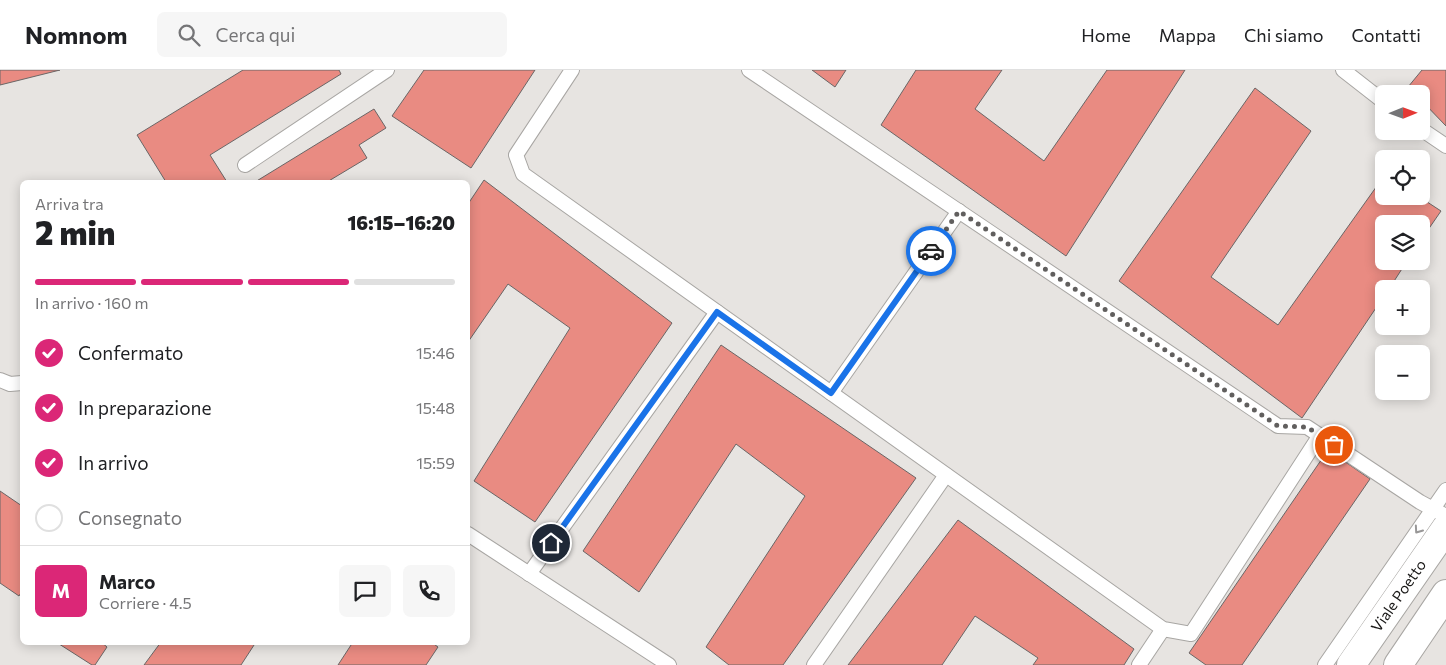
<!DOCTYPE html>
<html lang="it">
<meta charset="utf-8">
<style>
body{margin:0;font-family:Commissioner,sans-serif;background:#f6f6f6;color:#202124;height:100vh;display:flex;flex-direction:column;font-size:19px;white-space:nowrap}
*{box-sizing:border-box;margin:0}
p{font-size:16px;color:#757577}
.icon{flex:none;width:28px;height:28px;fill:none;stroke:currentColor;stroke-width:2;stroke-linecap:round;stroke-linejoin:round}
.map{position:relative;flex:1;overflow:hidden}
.sheet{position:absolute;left:20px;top:110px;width:450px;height:465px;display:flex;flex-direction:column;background:#fff;border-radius:8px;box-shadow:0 2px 12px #0003}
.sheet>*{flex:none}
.needle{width:32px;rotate:89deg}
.tools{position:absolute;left:1375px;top:15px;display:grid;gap:10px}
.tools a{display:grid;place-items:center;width:55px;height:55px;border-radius:8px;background:#fff;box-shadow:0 2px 12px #0003;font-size:25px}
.pin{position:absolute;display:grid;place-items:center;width:42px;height:42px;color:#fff;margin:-21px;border:2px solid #fff;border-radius:50%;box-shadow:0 1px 5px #0007}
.courier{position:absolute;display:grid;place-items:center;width:50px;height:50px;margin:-25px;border:4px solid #1a73e8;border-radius:50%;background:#fff;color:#222;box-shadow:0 1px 6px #0007}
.headline em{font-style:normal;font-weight:800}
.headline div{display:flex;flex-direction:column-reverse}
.headline{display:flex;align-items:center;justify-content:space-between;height:85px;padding:0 15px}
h1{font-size:32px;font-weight:800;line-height:38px}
.bar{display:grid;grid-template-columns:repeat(4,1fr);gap:8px 5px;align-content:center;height:60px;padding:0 15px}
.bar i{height:6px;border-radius:4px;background:#e0e0e0}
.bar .active{background:#db2777}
.bar p{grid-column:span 4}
.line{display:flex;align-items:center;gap:12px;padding:0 15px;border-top:1px solid #e0e0e0}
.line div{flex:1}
.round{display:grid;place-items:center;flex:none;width:52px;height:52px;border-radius:8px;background:#f6f6f6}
ol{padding:0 15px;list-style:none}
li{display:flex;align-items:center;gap:15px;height:55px}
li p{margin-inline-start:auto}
li .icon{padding:5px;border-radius:50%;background:#db2777;color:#fff;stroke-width:4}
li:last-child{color:#757577}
li i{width:28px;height:28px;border:2px solid #e0e0e0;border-radius:50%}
header{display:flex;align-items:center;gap:30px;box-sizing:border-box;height:70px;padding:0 25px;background:#fff;border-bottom:1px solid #e0e0e0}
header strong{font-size:24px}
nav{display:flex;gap:28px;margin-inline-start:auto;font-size:18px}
.search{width:350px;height:45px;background:#f6f6f6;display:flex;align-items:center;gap:12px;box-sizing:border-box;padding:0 18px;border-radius:8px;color:#757577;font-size:19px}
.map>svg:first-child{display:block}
</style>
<header>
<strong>Nomnom</strong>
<div class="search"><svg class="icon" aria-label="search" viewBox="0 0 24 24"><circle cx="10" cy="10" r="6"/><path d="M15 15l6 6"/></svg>Cerca qui</div>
<nav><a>Home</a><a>Mappa</a><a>Chi siamo</a><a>Contatti</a></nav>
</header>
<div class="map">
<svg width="1446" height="595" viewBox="0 0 1446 595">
<rect width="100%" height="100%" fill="#e7e4e1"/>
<g fill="#e98b82" stroke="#6a6666">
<polygon points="0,0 60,0 0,15"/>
<polygon points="243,0 339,0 341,4 210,85 227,112 166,112 137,65"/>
<polygon points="424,0 535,0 471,98 392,46"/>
<polygon points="812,0 846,0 835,17"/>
<polygon points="916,0 1002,0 975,39 1044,91 1107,0 1185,0 1066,186 881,55"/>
<polygon points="1422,0 1446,0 1446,56 1421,30 1421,24 1415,24 1408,17"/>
<polygon points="1255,18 1311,61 1211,207 1278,255 1384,106 1384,126 1418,126 1441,141 1421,170 1421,154 1384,154 1384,191 1407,191 1389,219 1384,219 1384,226 1302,348 1119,211"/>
<polygon points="374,39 386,58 359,75 367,88 327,112 255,112"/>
<polygon points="484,110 672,253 535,452 474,411 570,258 508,214 468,272 468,134"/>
<polygon points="721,275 916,408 783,595 729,595 706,577 805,426 736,374 639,522 583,481"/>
<polygon points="1328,380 1370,409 1242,595 1206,595 1189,583"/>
<polygon points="0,421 22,436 22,521 19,526 0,513"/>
<polygon points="958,450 1134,579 1124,595 1033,595 1038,588 975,546 942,595 848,595"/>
<polygon points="56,572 101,572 107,577 95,595 92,595"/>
<polygon points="161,572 256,572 241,595 144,595"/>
<polygon points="353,572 431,572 438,577 426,595 338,595"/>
</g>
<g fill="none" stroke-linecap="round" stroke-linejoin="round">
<g stroke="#a8a6a3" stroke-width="16">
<g id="lane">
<polyline points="572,0 516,85 523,104 1163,559 1191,564 1320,365"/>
<polyline points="749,0 1278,356 1307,357 1420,432 1446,446"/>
<polyline points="1343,0 1384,32"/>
<polyline points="1421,59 1446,76"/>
<polyline points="245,95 387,0"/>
<polyline points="0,310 10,314 22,313"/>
<polyline points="831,323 959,141"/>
<polyline points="468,464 669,595"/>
<polyline points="529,504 717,242"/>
<polyline points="814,595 946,405"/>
<polyline points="1139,595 1163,559"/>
<polyline points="1325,595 1446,420"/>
</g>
</g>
<g stroke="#a8a6a3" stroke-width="30">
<g id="secondary">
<path id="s1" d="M1351,595L1446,458"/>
<polyline points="1398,595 1446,524"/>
</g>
</g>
<use href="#lane" stroke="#fff" stroke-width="14"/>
<use href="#secondary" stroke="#fff" stroke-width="28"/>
</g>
<defs><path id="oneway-chevron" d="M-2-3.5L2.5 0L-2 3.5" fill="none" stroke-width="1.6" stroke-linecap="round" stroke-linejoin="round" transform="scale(1.25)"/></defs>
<use stroke="#989797" href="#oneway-chevron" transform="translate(1418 460) rotate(125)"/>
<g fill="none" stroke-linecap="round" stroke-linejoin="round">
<polyline stroke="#615f5e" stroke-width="5" stroke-dasharray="0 9" points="931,181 959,141 1278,356 1307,357 1334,375"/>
<polyline stroke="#1a73e8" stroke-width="6" points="551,473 717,242 831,323 931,181"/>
</g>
<g text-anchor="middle" stroke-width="4" stroke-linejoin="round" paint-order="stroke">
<g font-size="15" fill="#191817" stroke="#e7e4e1">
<text dy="5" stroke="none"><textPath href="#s1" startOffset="84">Viale Poetto</textPath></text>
</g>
</g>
</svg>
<div class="tools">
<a><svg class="needle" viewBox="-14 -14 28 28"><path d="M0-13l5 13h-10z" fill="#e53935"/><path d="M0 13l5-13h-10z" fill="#757577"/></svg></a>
<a><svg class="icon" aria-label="locate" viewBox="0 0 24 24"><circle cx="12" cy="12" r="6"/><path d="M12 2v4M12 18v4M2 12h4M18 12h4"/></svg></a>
<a><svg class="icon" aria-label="layers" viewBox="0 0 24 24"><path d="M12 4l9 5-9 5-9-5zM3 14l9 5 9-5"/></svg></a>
<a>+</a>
<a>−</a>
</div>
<div class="pin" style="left:1334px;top:375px;background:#ea580c"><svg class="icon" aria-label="bag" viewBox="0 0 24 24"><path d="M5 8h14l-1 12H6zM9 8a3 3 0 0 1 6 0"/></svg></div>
<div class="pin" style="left:551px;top:473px;background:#1f2937"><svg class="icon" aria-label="home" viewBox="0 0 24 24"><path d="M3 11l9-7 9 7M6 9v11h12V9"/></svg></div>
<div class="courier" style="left:931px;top:181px"><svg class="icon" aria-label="car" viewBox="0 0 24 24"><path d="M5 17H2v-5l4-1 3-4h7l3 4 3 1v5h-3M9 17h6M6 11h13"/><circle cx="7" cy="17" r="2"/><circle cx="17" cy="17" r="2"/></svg></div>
<section class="sheet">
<div class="headline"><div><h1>2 min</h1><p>Arriva tra</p></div><em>16:15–16:20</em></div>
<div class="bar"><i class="active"></i><i class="active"></i><i class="active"></i><i></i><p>In arrivo · 160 m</p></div>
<ol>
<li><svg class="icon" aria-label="check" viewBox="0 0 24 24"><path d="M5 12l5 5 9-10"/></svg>Confermato<p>15:46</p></li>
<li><svg class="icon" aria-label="check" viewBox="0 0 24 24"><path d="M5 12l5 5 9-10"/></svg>In preparazione<p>15:48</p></li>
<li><svg class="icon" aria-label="check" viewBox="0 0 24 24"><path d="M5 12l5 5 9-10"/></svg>In arrivo<p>15:59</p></li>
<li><i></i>Consegnato</li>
</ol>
<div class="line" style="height:90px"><b class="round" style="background:#db2777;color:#fff">M</b><div><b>Marco</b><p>Corriere · 4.5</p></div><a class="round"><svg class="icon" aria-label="chat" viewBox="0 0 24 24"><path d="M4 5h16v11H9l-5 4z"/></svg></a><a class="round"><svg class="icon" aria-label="phone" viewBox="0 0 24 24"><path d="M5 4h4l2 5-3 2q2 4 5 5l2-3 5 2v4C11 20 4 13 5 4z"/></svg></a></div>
</section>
</div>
